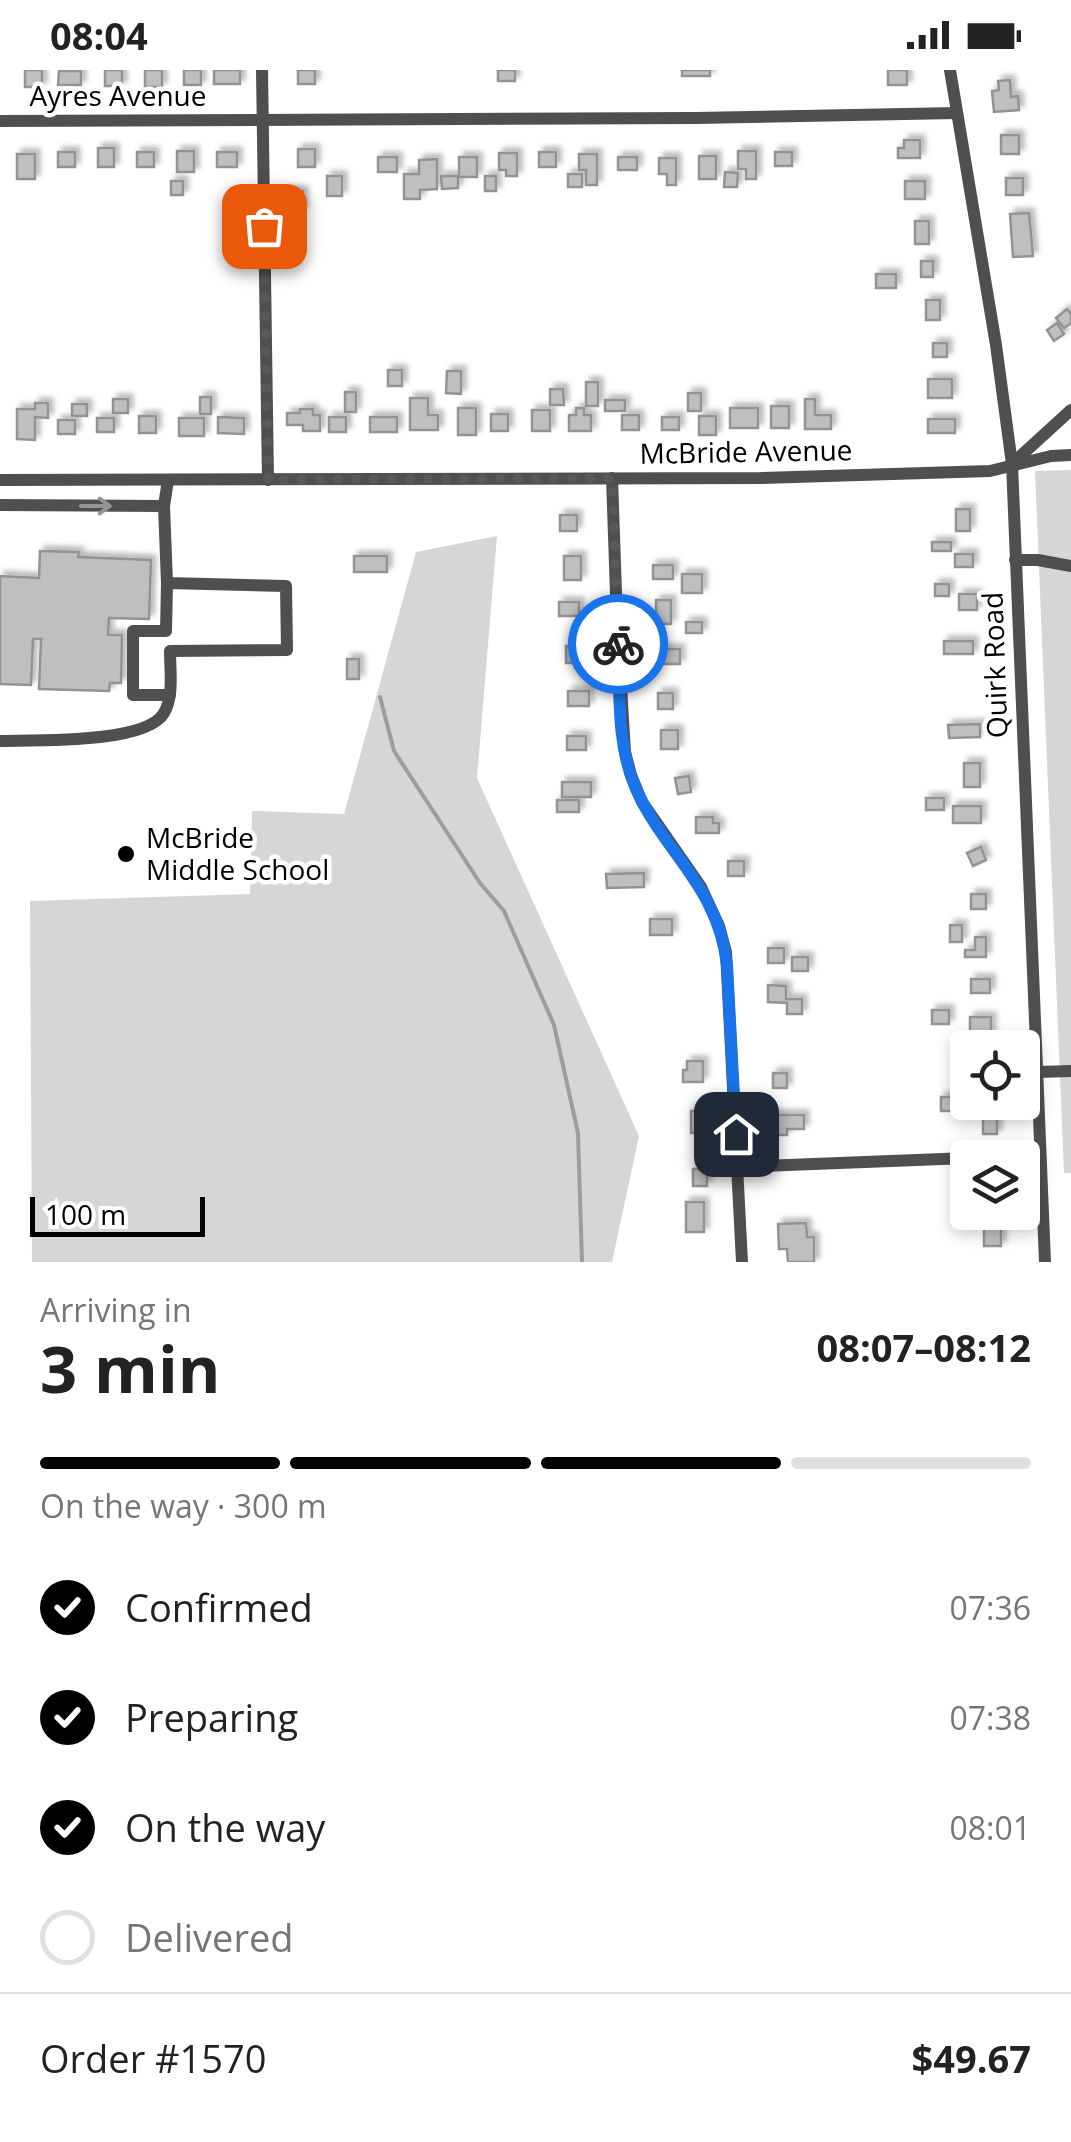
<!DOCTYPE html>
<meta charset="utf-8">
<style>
body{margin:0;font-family:"Open Sans",sans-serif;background:#f2f2f2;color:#222;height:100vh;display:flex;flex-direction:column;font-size:38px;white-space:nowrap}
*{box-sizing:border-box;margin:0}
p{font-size:32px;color:#767676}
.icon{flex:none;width:55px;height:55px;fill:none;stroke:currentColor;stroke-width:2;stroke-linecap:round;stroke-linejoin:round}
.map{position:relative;height:1192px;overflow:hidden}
.side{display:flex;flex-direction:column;background:#fff;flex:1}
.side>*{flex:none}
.controls{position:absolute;left:950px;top:960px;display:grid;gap:20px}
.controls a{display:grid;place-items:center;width:90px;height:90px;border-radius:10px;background:#fff;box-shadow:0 5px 15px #0003;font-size:50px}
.scale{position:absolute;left:30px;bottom:25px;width:175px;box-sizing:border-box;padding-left:10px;border:5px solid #000;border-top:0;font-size:28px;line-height:35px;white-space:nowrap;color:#000;-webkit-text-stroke:8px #fff;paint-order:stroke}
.pin{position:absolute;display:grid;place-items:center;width:85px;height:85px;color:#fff;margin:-42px;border-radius:20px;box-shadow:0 5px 15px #0006}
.courier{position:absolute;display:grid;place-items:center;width:100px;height:100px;margin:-50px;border:8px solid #1a73e8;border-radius:50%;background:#fff;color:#222;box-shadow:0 2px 12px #0007}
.head em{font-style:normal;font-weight:700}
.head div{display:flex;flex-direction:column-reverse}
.head{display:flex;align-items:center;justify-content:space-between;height:170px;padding:0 40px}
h1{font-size:65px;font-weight:700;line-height:75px}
.bar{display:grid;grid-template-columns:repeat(4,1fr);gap:15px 10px;align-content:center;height:120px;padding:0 40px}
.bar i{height:12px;border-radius:8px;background:#e0e0e0}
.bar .current{background:#000}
.bar p{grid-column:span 4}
.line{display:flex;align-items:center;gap:25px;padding:0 40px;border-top:2px solid #e0e0e0}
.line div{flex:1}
ol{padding:0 40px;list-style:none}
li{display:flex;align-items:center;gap:30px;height:110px}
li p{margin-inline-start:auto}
li .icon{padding:10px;border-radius:50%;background:#000;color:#fff;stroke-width:4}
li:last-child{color:#767676}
li i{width:55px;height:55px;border:5px solid #e0e0e0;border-radius:50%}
.status{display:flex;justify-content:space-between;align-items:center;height:70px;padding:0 50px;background:#fff;direction:ltr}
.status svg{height:28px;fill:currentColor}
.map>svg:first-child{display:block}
</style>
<div class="status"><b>08:04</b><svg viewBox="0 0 49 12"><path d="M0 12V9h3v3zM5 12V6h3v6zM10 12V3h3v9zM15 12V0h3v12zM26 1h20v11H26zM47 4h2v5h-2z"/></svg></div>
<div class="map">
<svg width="1071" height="1192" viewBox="0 0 1071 1192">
<defs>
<filter id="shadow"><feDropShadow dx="4.5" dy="-4.5" stdDeviation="2.5" flood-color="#0004"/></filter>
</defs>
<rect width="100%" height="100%" fill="#fff"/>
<g fill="#d6d6d6">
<polygon points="1071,400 1071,1103 1064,1103 1035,401"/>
<polygon points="497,466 477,708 639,1066 612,1192 32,1192 30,831 250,824 252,741 344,744 416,482"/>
</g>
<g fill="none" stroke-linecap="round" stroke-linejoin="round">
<polyline stroke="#9d9d9d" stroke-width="4" points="380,627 394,681 480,813 504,841 554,955 578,1063 582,1192"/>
</g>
<g fill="#bfbfbf" stroke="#939393" stroke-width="2.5" filter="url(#shadow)">
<rect x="25" y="0" width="17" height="17"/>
<rect x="105" y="0" width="17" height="16"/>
<rect x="145" y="0" width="17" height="17"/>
<rect x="184" y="0" width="17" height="15"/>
<rect x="214" y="0" width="26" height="14"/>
<rect x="298" y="0" width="17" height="14"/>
<rect x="498" y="0" width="17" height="11"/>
<rect x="682" y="0" width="28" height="6"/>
<rect x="888" y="0" width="19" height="15"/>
<polygon points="59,1 81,1 81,15 58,15"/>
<polygon points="1010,10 1011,27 1018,26 1019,40 994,42 992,21 999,20 998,11"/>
<rect x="1001" y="65" width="18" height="19"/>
<polygon points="904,70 920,70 920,88 898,88 898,78 904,78"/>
<rect x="98" y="78" width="16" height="19"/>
<rect x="298" y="79" width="17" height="18"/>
<rect x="177" y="81" width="17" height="21"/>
<polygon points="738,81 756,81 756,109 746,109 746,99 738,99"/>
<rect x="58" y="82" width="17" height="15"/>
<rect x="137" y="82" width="17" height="15"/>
<rect x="217" y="82" width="20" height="15"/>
<rect x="539" y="82" width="17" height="15"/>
<rect x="775" y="82" width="17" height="14"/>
<polygon points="499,83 517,83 517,106 506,106 506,100 499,100"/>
<rect x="17" y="84" width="18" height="25"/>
<polygon points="579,84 597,84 597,115 586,115 586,100 579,100"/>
<rect x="699" y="86" width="17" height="23"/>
<rect x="378" y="87" width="19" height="15"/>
<rect x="459" y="87" width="18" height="20"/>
<rect x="618" y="87" width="19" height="13"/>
<polygon points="659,88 676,88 676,115 667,115 667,104 659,104"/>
<polygon points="437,89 437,119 420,120 420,129 404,129 404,104 419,104 419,90"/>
<polygon points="725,102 738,103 737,117 724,117"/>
<rect x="568" y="104" width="14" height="13"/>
<rect x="327" y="106" width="15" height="20"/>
<polygon points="441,106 458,106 458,118 442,119"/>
<rect x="485" y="106" width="11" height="15"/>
<rect x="1006" y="108" width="17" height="17"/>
<rect x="171" y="111" width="12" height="14"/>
<rect x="905" y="111" width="20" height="18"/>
<rect x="286" y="121" width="17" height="20"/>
<polygon points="1029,143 1033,186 1013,187 1010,144"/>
<rect x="915" y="151" width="14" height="23"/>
<rect x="921" y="191" width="12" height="16"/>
<rect x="876" y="204" width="20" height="14"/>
<rect x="926" y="230" width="14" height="20"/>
<polygon points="1067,239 1071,244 1071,253 1064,258 1056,248"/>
<polygon points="1057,253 1064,264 1054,271 1047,260"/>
<rect x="933" y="273" width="14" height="14"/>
<rect x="388" y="300" width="14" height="16"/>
<polygon points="447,301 461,301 461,324 446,323"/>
<rect x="928" y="309" width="24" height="19"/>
<rect x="586" y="312" width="12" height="24"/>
<polygon points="550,319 563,319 564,335 550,335"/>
<rect x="345" y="322" width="11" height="20"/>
<rect x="688" y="323" width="13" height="18"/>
<rect x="200" y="327" width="11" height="17"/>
<polygon points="410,328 428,328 428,345 438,345 438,360 410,360"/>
<rect x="113" y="329" width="15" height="14"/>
<polygon points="805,329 815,329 815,345 831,345 831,359 805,359"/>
<rect x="605" y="330" width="20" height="11"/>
<polygon points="35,333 48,333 48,348 35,347 35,370 17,369 17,339 35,339"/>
<rect x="72" y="334" width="15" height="12"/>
<rect x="771" y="336" width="18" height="22"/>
<rect x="458" y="338" width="18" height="27"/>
<polygon points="576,338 584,338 584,345 591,345 591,361 569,361 569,345 576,345"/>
<rect x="730" y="338" width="28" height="20"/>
<polygon points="300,339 313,339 313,345 320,345 320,361 303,361 303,355 287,355 287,343 300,343"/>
<rect x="532" y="340" width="18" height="21"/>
<rect x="491" y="344" width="17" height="17"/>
<rect x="622" y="345" width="17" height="15"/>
<rect x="139" y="346" width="17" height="17"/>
<rect x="699" y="346" width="17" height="19"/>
<polygon points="218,347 244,348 244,364 218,363"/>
<rect x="329" y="347" width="17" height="15"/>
<rect x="370" y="347" width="27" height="15"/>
<rect x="662" y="347" width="17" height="13"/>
<rect x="97" y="348" width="17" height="14"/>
<rect x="179" y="348" width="25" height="18"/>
<rect x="928" y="349" width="27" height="14"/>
<rect x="58" y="350" width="17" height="14"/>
<rect x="956" y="439" width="14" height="22"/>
<rect x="560" y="445" width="17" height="16"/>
<rect x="932" y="472" width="19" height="9"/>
<polygon points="40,481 79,482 78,487 151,490 149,549 109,548 108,565 122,565 121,613 110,613 109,621 39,619 41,569 33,569 31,615 0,614 0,506 39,508"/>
<rect x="955" y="484" width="18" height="13"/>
<rect x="354" y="486" width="33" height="16"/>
<rect x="564" y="486" width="17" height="24"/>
<rect x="653" y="495" width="20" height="14"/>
<rect x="682" y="504" width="20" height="19"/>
<rect x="935" y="514" width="14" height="12"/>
<rect x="959" y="524" width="18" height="16"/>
<rect x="656" y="530" width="15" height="24"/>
<rect x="559" y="532" width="20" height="14"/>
<rect x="686" y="552" width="16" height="11"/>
<rect x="944" y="571" width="29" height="13"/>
<rect x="566" y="576" width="17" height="17"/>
<rect x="658" y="579" width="22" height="15"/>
<rect x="347" y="589" width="12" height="20"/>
<rect x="568" y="621" width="21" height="15"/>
<rect x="658" y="623" width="15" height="16"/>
<polygon points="980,654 980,667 949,668 948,655"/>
<rect x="661" y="660" width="17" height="19"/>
<rect x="567" y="666" width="19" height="14"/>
<rect x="964" y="693" width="16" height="24"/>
<polygon points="689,706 691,722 678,724 675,708"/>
<rect x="562" y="712" width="29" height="15"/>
<rect x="926" y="728" width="18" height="12"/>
<rect x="557" y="730" width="22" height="12"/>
<rect x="953" y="736" width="28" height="17"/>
<polygon points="696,747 713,747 713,753 719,753 719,763 696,763"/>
<polygon points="981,777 986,790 973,796 967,783"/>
<rect x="728" y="791" width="16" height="15"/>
<polygon points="644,803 644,817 607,818 606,804"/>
<rect x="971" y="824" width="15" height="15"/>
<rect x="650" y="849" width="22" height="16"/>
<rect x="950" y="855" width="12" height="17"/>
<polygon points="975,867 986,867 986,887 965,887 965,880 975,880"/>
<rect x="768" y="878" width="16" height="15"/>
<rect x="792" y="887" width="16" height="14"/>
<rect x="971" y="909" width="19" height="14"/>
<polygon points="768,915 786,916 786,929 802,929 802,944 787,944 787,933 768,932"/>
<rect x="932" y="940" width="17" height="14"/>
<rect x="970" y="947" width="21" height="19"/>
<polygon points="687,991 703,991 703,1012 683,1012 683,1000 687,1000"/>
<rect x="773" y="1003" width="14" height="15"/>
<rect x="941" y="1027" width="17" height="14"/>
<rect x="983" y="1039" width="14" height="25"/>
<rect x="691" y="1041" width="17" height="22"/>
<polygon points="771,1045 804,1045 804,1059 787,1059 787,1065 771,1065"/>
<rect x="693" y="1099" width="14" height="17"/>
<rect x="686" y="1132" width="18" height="30"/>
<polygon points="957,1144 972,1144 973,1155 958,1156"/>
<polygon points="806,1153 807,1167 814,1167 814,1192 788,1192 787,1179 779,1179 778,1154"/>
<rect x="984" y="1156" width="17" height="20"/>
</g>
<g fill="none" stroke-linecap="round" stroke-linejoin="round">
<g stroke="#4f4f4f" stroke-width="12">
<polyline points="262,0 268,410"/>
<polyline points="950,0 996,275 1012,394 1045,1192"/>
<polyline points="0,51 695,48 957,43"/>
<polyline points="1014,392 1071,340"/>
<polyline points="612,408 617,552 625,682 631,705 642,732 701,817 719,856 726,882 742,1192"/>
<polyline points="0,410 761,408 990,401 1051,386 1071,385"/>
<polyline points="0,435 164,436 168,410"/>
<polyline points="1015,490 1038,490 1071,496"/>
<polyline points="167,513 166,561 133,561 133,625 170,625"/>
<path d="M0,671C35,670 146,674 164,643C174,626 170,600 170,581L287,580L286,516L167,513L164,436"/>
<polyline points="1038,1002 1071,1001"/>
<polyline points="978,1088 1040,1084"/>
<polyline points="737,1097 968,1088"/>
</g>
</g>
<defs><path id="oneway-shaft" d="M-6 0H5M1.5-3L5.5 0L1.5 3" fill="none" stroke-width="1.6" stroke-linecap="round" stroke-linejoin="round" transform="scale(2.5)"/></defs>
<use stroke="#959595" href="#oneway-shaft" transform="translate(96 436)"/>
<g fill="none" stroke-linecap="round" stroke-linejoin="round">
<polyline stroke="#595959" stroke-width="10" stroke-dasharray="0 18" points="264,156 268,410 612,408 618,574"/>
<path stroke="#1a73e8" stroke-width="12" d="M618,574C620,621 616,674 636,719C665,784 718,816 727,895L736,1064"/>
</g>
<circle fill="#000" stroke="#fff" stroke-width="4" cx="126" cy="784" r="10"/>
<g text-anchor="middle" stroke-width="9" stroke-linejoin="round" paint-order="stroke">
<g font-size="28" fill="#000" stroke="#fff">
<text x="118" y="36">Ayres Avenue</text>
<text transform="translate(746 382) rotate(-1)" y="10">McBride Avenue</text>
<text transform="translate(995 595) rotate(-92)" y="10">Quirk Road</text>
</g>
<g font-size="28" fill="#000" stroke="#fff" text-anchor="start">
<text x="146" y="778">McBride<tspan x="146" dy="32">Middle School</tspan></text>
</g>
</g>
</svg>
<div class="controls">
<a><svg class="icon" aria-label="locate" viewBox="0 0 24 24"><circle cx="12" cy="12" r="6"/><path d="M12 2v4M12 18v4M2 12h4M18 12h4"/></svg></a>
<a><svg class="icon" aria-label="layers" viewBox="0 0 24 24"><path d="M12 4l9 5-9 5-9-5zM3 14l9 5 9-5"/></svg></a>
</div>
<div class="scale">100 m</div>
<div class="pin" style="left:264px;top:156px;background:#ea580c"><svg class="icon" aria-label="bag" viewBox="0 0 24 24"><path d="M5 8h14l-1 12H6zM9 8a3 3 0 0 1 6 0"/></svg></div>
<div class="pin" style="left:736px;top:1064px;background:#1f2937"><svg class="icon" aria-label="home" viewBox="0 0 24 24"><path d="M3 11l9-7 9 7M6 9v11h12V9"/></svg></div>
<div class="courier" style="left:618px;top:574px"><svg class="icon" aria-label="bike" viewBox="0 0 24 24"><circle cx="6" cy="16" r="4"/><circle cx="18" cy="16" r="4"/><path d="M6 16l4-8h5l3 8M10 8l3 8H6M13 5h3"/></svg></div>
</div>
<section class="side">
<div class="head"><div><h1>3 min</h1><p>Arriving in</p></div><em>08:07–08:12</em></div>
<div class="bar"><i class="current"></i><i class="current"></i><i class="current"></i><i></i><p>On the way · 300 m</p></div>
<ol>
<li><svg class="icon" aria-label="check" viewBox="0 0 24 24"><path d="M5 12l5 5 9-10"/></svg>Confirmed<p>07:36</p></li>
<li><svg class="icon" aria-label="check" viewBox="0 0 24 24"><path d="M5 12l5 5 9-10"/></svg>Preparing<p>07:38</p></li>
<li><svg class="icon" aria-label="check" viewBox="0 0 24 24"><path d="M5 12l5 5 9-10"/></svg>On the way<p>08:01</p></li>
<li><i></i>Delivered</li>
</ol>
<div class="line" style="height:130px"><div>Order #1570</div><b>$49.67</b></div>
</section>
